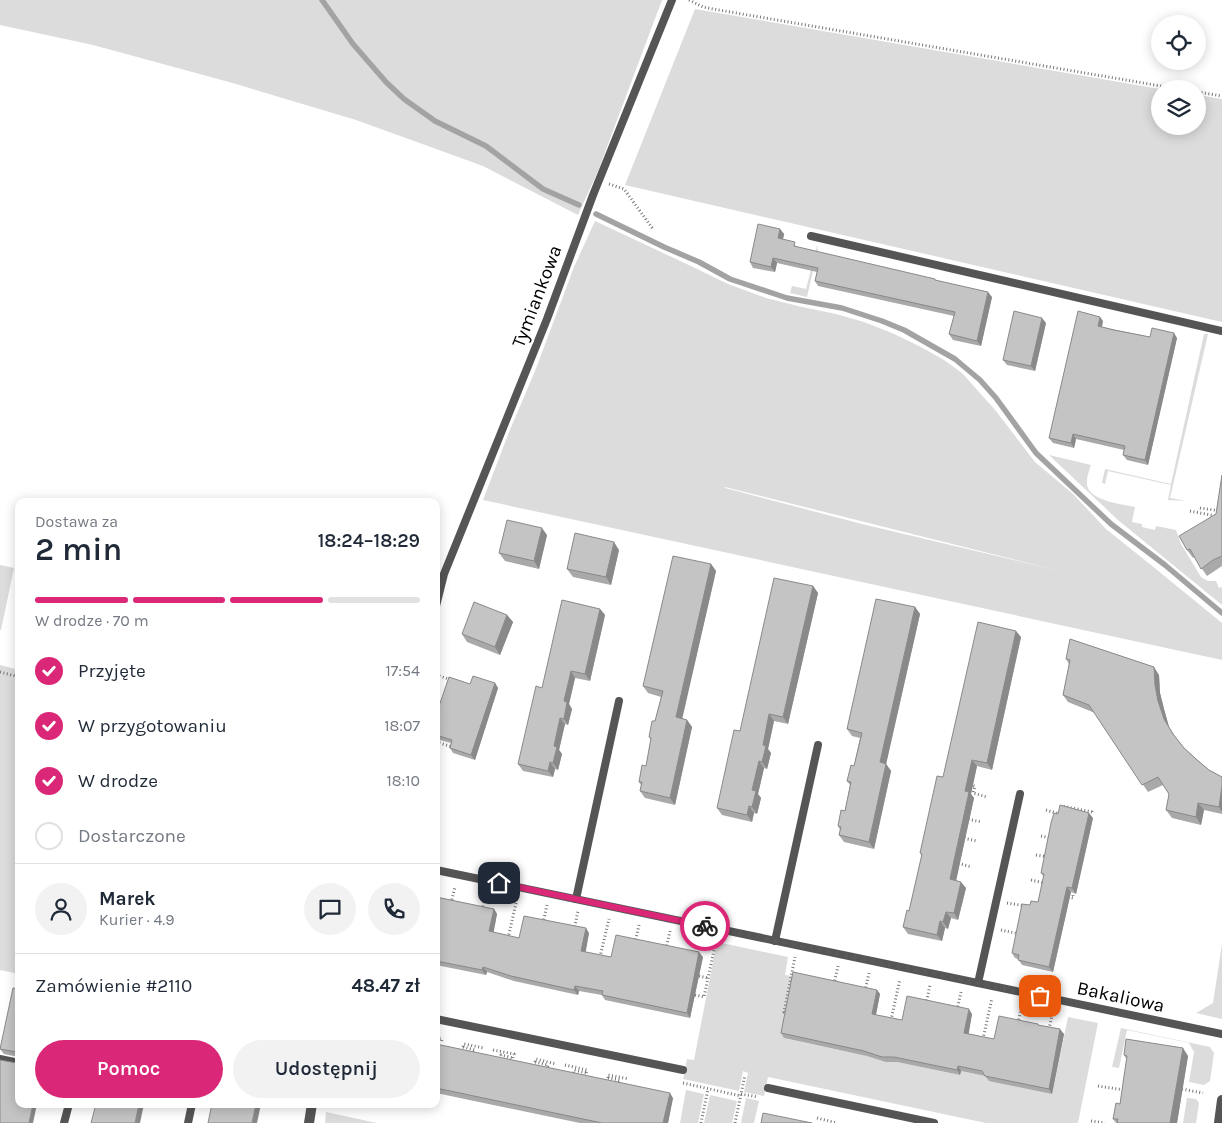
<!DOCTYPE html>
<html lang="pl">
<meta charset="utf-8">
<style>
body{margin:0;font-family:Karla,sans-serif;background:#f2f2f3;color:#1f2937;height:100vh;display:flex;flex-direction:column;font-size:19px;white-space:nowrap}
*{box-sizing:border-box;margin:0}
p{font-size:16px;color:#747a83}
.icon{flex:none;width:28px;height:28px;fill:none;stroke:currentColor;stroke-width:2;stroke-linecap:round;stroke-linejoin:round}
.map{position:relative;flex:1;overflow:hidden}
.sheet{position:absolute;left:15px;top:498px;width:425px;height:610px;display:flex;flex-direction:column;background:#fff;border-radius:10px;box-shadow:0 2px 12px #0003}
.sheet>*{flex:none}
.buttons{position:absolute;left:1151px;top:15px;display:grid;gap:10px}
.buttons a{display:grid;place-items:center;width:55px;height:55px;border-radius:50%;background:#fff;box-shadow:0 2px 12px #0003;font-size:25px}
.pin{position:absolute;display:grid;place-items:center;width:42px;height:42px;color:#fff;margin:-21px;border-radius:10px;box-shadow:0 2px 8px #0006}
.courier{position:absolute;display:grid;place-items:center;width:50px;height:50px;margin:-25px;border:4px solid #db2777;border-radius:50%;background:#fff;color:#222;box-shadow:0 1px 6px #0007}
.headline em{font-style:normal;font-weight:600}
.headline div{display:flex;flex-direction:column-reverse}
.headline{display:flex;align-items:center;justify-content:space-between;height:85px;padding:0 20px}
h1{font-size:32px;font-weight:600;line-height:38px}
.bar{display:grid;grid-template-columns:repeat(4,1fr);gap:8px 5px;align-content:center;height:60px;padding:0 20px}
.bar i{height:6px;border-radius:4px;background:#e0e1e3}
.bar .active{background:#db2777}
.bar p{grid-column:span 4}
.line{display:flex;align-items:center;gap:12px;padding:0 20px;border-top:1px solid #e0e1e3}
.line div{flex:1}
.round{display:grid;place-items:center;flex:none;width:52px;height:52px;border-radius:26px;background:#f2f2f3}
ol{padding:0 20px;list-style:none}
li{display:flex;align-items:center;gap:15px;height:55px}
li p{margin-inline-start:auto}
li .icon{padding:5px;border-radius:50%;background:#db2777;color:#fff;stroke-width:4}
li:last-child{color:#747a83}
li i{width:28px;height:28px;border:2px solid #e0e1e3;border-radius:50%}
.cta{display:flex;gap:10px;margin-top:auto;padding:10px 20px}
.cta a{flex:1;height:58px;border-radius:30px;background:#db2777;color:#fff;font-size:20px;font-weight:600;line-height:58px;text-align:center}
.cta a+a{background:#f2f2f3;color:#1f2937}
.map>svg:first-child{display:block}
</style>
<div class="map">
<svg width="1222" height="1123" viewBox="0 0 1222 1123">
<rect width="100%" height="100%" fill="#fff"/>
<g fill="#dcdcdc" fill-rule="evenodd">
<polygon points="0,0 662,0 598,171 578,215 483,166 356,120 229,82 93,45 0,25"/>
<polygon points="695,9 1160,89 1160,126 1198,126 1198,95 1222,99 1222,322 625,185"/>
<path d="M595,221L693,267L728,284L766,298L802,307L836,314L864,322L892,333L921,347L944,360L962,373L996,411L1035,462L1073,494L1106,529L1151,565L1222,623V660L483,500L509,432L535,371L574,267ZM725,488V487L1060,571L862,524Z"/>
<polygon points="817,246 818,246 817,249 818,249 807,297 790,293 792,286 806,289"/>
<polygon points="1204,334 1208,334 1170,498 1186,501 1168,500 1171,485 1108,471 1105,484 1104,484 1102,482 1105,469 1171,484"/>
<path d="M1049,455L1091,465C1089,471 1086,479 1087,485C1090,501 1121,504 1135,507L1132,522L1142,524V527L1155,530L1156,526L1176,530L1181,544L1201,577L1208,581H1216L1219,588L1222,587V605L1118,520Z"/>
<polygon points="0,565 14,568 1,630 0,630"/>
<polygon points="0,665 19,670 19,974 0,970"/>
<polygon points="717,942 788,957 785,975 797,977 784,1038 806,1043 960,1075 961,1071 989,1077 1052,1094 1068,1017 1098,1023 1078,1123 986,1123 768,1077 764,1096 744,1092 748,1073 743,1071 739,1091 683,1079 687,1059 694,1060"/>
<polygon points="1222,944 1222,1019 1196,1013 1213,1003"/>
<polygon points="1121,1028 1210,1047 1214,1053 1210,1081 1204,1085 1189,1082 1194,1052 1189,1043 1127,1030 1119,1068 1112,1067"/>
<polygon points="686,1090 704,1094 698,1123 680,1123"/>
<polygon points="710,1095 737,1101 732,1123 704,1123"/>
<polygon points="746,1098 759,1101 754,1123 741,1123"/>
<polygon points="1187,1098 1196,1099 1199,1103 1196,1123 1183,1123"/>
<polygon points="326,1112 377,1123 325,1123"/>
</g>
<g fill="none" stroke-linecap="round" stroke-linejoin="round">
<g stroke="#a3a3a3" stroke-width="5.5">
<polyline points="322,0 353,44 386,82 404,99 435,121 486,146 543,189 579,205"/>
<polyline points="596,214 664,247 699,262 730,279 787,298 842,308 882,321 904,330 955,359 980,380 996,398 1036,453 1111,524 1165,565 1222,613"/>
</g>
<g stroke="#777" stroke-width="3" stroke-dasharray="1 2.5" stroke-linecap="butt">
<polyline points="689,0 703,7 713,9 1178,89"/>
<polyline points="1198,92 1222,96"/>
<polyline points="609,184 624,189 653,229"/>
<polyline points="1200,508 1221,511 1220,516 1222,517"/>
<polyline points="1190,511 1216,516"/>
<polyline points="0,672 19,677"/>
<polyline points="436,675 452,680"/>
<polyline points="436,702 443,705"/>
<polyline points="436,742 453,747"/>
<polyline points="970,785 975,786 973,793 987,797"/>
<polyline points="1046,810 1060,814 1062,806 1092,812 1092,814"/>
<polyline points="967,821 967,819 982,822"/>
<polyline points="964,836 963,838 977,841"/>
<polyline points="1041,836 1052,838"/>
<polyline points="1036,855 1048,857"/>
<polyline points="957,865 957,863 972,867"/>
<polyline points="1031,880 1044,883"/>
<polyline points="1065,896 1073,898 1073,895"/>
<polyline points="451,903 455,887"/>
<polyline points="1007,903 1026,906"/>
<polyline points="482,910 486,894"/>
<polyline points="543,923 547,905"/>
<polyline points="574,930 578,911"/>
<polyline points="1001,930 1020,934"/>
<polyline points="508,938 517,899"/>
<polyline points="635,943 639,925"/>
<polyline points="666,949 670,931"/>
<polyline points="600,957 609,919"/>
<polyline points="699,976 708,978"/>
<polyline points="834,984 838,966"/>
<polyline points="865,991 869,973"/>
<polyline points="695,995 704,997 716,941"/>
<polyline points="926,1004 930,985"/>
<polyline points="957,1010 961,992"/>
<polyline points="788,1013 784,1012 795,957"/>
<polyline points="891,1020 900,979"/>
<polyline points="1018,1023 1022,1005"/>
<polyline points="1049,1029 1053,1011"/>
<polyline points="436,1038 442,1039 441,1043"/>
<polyline points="983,1039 992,998"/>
<polyline points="463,1047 475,1050 473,1053"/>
<polyline points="463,1047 464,1044 484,1048"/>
<polyline points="493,1050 514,1054 513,1058"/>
<polyline points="501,1059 501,1055 513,1058"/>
<polyline points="535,1062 548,1065 547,1069 544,1068"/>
<polyline points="535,1062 536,1059 556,1064"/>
<polyline points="565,1065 587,1070 586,1073"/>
<polyline points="575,1075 573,1074 574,1070 586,1073"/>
<polyline points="608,1078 620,1080 618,1084"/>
<polyline points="608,1078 608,1075 629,1079"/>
<polyline points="683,1083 741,1096"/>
<polyline points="1098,1086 1124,1090"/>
<polyline points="1182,1089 1203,1093"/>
<polyline points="741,1094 758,1097"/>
<polyline points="817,1118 837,1123"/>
<polyline points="1091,1121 1105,1123"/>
<polyline points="701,1123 708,1089"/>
<polyline points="735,1123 745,1075"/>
</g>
<g stroke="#555" stroke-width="8">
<polyline points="811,236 1222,331"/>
<polyline points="436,606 444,574 547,319 593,195 672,0"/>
<polyline points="436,870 1222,1034"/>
<polyline points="576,899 619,701"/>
<polyline points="775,941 818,745"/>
<polyline points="978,983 1020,794"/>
<polyline points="436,1019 683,1070"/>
<polyline points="0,1059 19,1063"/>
<polyline points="768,1088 934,1123"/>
<polyline points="64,1123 69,1104"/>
<polyline points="188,1123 192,1104"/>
</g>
<g stroke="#555" stroke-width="10">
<polyline points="309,1123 312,1104"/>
<polyline points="1219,1123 1222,1100"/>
</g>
</g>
<g fill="#a9a9a9">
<polygon points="780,229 784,234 783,239 798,247 937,281 992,297 981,346 953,340 949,334 954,316 818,286 815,281 817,272 777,263 775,272 753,268 750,262"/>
<polygon points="1103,321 1102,327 1150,337 1177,338 1148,465 1127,460 1123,455 1124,450 1076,439 1074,448 1053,443 1049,438"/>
<polygon points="1046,323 1035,371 1007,365 1003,360"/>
<polygon points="1222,475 1222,566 1207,576 1194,557 1193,558 1187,550 1216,514"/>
<polygon points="547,535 539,569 505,561 499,553"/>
<polygon points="619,550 611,585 573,577 567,569"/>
<polygon points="711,564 716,571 682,718 687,720 692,727 675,805 645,798 640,791 641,785 639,782 646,766 651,740 649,737 655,721 661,697 648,693 643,686"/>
<polygon points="813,586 818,593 788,724 774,721 768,749 771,753 767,769 764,768 758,794 761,798 757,814 754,813 752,822 722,815 717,808 740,731"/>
<polygon points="915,607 920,614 886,764 891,771 874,849 844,842 839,835 840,830 838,826 845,811 850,785 847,781 854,766 860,738 852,736 847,729"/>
<polygon points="600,609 605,615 590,681 575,678 569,704 572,709 568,725 565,724 559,750 562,754 558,770 555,769 553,777 523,771 518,764 542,688"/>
<polygon points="507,615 513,622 500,655 467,642 462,634"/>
<polygon points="1021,637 992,770 977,766 971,794 974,798 956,880 966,888 958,920 951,918 948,929 945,928 942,941 908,934 903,927 909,911 922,856 920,853 943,777"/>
<polygon points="1066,659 1159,675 1160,693 1164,709 1169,727 1176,738 1184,748 1209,770 1222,777 1222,814 1204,810 1201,825 1172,818 1166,810 1169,794 1163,785 1148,792 1095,713 1068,702 1063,695 1069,664"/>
<polygon points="495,683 498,688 475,760 453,753 450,748 451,743 436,739 436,715 470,684"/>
<polygon points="1093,818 1076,894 1071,892 1053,972 1022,965 1018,959 1015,958 1012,953 1030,905 1038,902 1044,877 1041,873"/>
<polygon points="436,897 494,909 497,914 493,932 519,938 589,933 585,952 611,957 703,957 690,1018 605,1000 602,995 579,991 578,995 514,981 487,972 486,975 436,965"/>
<polygon points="19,989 19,1057 4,1054 0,1049"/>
<polygon points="877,990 880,994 876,1015 902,1020 972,1014 968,1034 994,1039 1039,1025 1064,1034 1052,1094 989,1081 985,1076 961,1071 960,1075 897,1062 886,1062 867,1056 784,1038 781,1033"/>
<polygon points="436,1044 673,1098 668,1123 580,1123 436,1093"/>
<polygon points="1124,1055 1188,1056 1177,1123 1116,1123 1113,1119 1120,1104 1127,1060"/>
</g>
<g fill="#898989">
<polygon points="780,229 784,234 782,244 778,238"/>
<polygon points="773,258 777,263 775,272 771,267"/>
<polygon points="988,292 992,297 981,346 977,341"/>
<polygon points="1100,317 1103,321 1101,330 1098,326"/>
<polygon points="1042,318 1046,323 1035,371 1031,366"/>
<polygon points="1174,333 1177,338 1148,465 1145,460"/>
<polygon points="1073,434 1076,439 1074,448 1071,443"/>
<polygon points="542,528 547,535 539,569 534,561"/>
<polygon points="614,542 619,550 611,585 606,577"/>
<polygon points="711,564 716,571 681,724 676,717"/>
<polygon points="813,586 818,593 788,724 783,717"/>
<polygon points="915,607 920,614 885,769 880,762"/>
<polygon points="600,609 605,615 590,681 585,674"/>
<polygon points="507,615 513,622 500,655 495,647"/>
<polygon points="1016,631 1021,637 992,770 987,763"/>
<polygon points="1154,667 1159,675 1160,693 1164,709 1169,727 1178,742 1164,719 1158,701 1155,685"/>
<polygon points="571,671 575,678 569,704 572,709 568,725 564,719 564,701"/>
<polygon points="495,683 498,688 475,760 471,755"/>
<polygon points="769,714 774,721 768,749 771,753 767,769 762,762 763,745"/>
<polygon points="560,718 565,724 559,750 562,754 558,770 553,763 554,746"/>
<polygon points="687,720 692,727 675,805 670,798"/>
<polygon points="972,760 977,766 971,794 974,798 955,886 950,879 965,791"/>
<polygon points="759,761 764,768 758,794 761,798 757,814 752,807 752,790"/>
<polygon points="550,762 555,769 553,777 548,771"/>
<polygon points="886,764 891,771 874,849 869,842"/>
<polygon points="1222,786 1222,812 1219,807"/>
<polygon points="1198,803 1204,810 1201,825 1196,817"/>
<polygon points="749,806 754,813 752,822 747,815"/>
<polygon points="1089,813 1093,818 1076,894 1072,888"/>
<polygon points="961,882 966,888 958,920 954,913"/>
<polygon points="1067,887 1071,892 1053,972 1049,967"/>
<polygon points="494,909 497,914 493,936 489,931"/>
<polygon points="946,912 951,918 948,929 943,922"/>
<polygon points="940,921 945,928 942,941 937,935"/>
<polygon points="586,928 589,933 585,956 581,951"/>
<polygon points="699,952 703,957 690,1018 687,1013"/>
<polygon points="483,967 487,972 486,975 482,970"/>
<polygon points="575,986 579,991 578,995 574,990"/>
<polygon points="877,990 880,994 875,1019 872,1014"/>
<polygon points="969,1009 972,1014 968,1038 964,1033"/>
<polygon points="1060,1029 1064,1034 1052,1094 1049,1089"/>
<polygon points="1183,1048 1188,1056 1177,1123 1170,1123"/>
<polygon points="958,1066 961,1071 960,1075 957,1070"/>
<polygon points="670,1093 673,1098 668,1123 663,1123"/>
<polygon points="33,1104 37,1104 33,1123 29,1123"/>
<polygon points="139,1104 144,1104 140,1123 135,1123"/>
<polygon points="256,1104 261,1104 257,1123 252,1123"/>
</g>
<g fill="#c4c4c4" stroke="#898989">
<polygon points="758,224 780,229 778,238 795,242 794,246 935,279 935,280 988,292 977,341 949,334 955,312 815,281 818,268 773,258 771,267 750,262"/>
<polygon points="1014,311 1042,318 1031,366 1003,360"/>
<polygon points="1078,311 1100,317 1098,326 1114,330 1150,337 1152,328 1174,333 1145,460 1123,455 1125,446 1073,434 1071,443 1049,438"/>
<polygon points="1222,475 1222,556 1213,560 1201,569 1190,549 1187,550 1179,536 1216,514"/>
<polygon points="507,520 542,528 534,561 499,553"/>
<polygon points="575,533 614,542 606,577 567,569"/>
<polygon points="673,556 711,564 676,717 687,720 670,798 640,791 642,782 639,782 642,765 646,766 651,738 649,737 652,721 655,721 663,691 643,686"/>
<polygon points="774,578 813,586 783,717 769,714 763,745 766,746 762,762 759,761 752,790 756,791 752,807 749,806 747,815 717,808 734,730 740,731"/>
<polygon points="876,599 915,607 880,762 886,764 869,842 839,835 841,827 838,826 841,810 845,811 851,782 847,781 851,765 854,766 862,733 847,729"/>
<polygon points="562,600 600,609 585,674 571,671 564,701 567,702 564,719 560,718 554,746 557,747 553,763 550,762 548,771 518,764 536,686 542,688"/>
<polygon points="474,602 507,615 495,647 462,634"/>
<polygon points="978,622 1016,631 987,763 972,760 965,791 969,792 950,879 961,882 954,913 946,912 943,922 940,921 937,935 903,927 907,910 909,911 922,854 920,853 937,776 943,777"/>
<polygon points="1070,639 1154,667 1155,685 1158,701 1164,719 1173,734 1184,748 1196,759 1209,770 1222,777 1222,786 1219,807 1198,803 1196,817 1166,810 1169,794 1158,777 1142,785 1089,705 1063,695 1070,660 1066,659"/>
<polygon points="473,676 495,683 471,755 450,748 452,740 436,735 436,715 449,677 470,684"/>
<polygon points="1060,805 1089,813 1072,888 1067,887 1049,967 1018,960 1019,955 1012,953 1022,904 1030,905 1031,901 1038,902 1044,874 1041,873 1051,823 1054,813 1058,814"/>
<polygon points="436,897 494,909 489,931 519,938 524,916 586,928 581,951 611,957 616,935 699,952 687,1013 602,995 603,991 575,986 574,990 511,976 483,967 482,970 436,961"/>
<polygon points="793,972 877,990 872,1014 902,1020 907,996 969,1009 964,1033 994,1039 999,1016 1038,1024 1038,1025 1060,1029 1049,1089 985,1076 982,1071 958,1066 957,1070 894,1057 882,1057 864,1051 781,1033"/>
<polygon points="13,988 19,989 19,1054 17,1052 0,1049"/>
<polygon points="1126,1039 1183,1048 1170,1123 1117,1123 1118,1119 1113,1119 1116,1103 1120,1104 1123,1083 1127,1056 1124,1055"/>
<polygon points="436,1044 670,1093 663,1123 602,1123 436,1088"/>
<polygon points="0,1060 17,1063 19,1062 19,1104 33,1104 29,1123 0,1123"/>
<polygon points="96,1104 139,1104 135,1123 91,1123"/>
<polygon points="212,1104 256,1104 252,1123 208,1123"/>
<polygon points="763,1113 812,1123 761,1123"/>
</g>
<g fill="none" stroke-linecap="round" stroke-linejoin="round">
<polyline stroke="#595959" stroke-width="5" stroke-dasharray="0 9" points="705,926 1040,996"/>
<polyline stroke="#db2777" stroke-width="6" points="499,883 705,926"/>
</g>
<g text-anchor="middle" stroke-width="5" stroke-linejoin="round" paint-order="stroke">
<g font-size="19" fill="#000" stroke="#fff">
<text transform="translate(536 296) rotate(-69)" y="7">Tymiankowa</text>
<text transform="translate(1121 996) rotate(12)" y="7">Bakaliowa</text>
</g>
</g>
</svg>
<div class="buttons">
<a><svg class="icon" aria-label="locate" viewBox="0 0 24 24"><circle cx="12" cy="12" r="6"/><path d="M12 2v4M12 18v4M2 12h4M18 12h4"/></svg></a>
<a><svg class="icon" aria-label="layers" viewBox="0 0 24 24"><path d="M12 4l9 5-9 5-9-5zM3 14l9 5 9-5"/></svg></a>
</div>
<div class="pin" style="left:1040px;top:996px;background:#ea580c"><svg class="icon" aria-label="bag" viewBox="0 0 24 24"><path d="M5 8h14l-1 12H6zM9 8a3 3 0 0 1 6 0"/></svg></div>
<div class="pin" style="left:499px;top:883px;background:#1f2937"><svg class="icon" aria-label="home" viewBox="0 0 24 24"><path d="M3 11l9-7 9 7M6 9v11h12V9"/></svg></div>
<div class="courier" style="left:705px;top:926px"><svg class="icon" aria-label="bike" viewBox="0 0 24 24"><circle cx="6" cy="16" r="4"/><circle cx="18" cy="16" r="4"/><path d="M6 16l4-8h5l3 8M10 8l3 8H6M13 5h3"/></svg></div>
<section class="sheet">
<div class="headline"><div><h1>2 min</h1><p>Dostawa za</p></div><em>18:24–18:29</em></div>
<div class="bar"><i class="active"></i><i class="active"></i><i class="active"></i><i></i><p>W drodze · 70 m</p></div>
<ol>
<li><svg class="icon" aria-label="check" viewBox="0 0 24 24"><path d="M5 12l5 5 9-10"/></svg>Przyjęte<p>17:54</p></li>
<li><svg class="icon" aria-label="check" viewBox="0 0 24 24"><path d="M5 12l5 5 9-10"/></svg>W przygotowaniu<p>18:07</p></li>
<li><svg class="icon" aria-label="check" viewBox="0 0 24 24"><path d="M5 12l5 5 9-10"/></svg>W drodze<p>18:10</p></li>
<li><i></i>Dostarczone</li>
</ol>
<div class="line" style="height:90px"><a class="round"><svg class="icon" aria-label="person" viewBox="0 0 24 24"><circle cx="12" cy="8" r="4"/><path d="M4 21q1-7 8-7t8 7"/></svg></a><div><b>Marek</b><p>Kurier · 4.9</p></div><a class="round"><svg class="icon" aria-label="chat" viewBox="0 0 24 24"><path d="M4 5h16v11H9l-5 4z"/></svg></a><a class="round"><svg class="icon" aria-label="phone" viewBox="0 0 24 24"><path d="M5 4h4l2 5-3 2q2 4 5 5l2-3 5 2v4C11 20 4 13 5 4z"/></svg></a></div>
<div class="line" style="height:65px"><div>Zamówienie #2110</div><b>48.47 zł</b></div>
<div class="cta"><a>Pomoc</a><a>Udostępnij</a></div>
</section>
</div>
